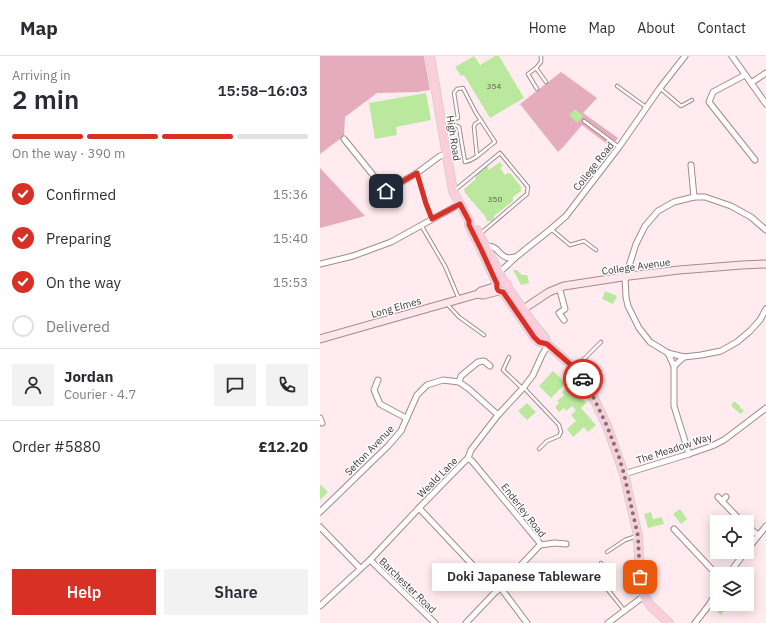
<!DOCTYPE html>
<meta charset="utf-8">
<style>
body{margin:0;font-family:"IBM Plex Sans",sans-serif;background:#f2f2f3;color:#2b2b33;height:100vh;display:flex;flex-direction:column;font-size:15px;white-space:nowrap}
*{box-sizing:border-box;margin:0}
p{font-size:13px;color:#7c7c81}
.icon{flex:none;width:22px;height:22px;fill:none;stroke:currentColor;stroke-width:2;stroke-linecap:round;stroke-linejoin:round}
.map{position:relative;flex:1;overflow:hidden}
.side{display:flex;flex-direction:column;background:#fff;width:320px}
.side>*{flex:none}
.fabs{position:absolute;left:390px;top:459px;display:grid;gap:8px}
.fabs a{display:grid;place-items:center;width:44px;height:44px;border-radius:0px;background:#fff;box-shadow:0 2px 10px #0003;font-size:20px}
.pin{position:absolute;display:grid;place-items:center;width:34px;height:34px;color:#fff;margin:-17px;border-radius:8px;box-shadow:0 2px 6px #0006}
.courier{position:absolute;display:grid;place-items:center;width:40px;height:40px;margin:-20px;border:3px solid #d93025;border-radius:50%;background:#fff;color:#222;box-shadow:0 1px 5px #0007}
.bubble{position:absolute;height:28px;border-radius:0px;background:#fff;box-shadow:0 2px 10px #0003;font-size:13px;font-weight:600;line-height:28px;text-align:center}
.headline em{font-style:normal;font-weight:600}
.headline div{display:flex;flex-direction:column-reverse}
.headline{display:flex;align-items:center;justify-content:space-between;height:68px;padding:0 12px}
h1{font-size:26px;font-weight:600;line-height:30px}
.bar{display:grid;grid-template-columns:repeat(4,1fr);gap:6px 4px;align-content:center;height:48px;padding:0 12px}
.bar i{height:5px;border-radius:3px;background:#e1e1e2}
.bar .active{background:#d93025}
.bar p{grid-column:span 4}
.line{display:flex;align-items:center;gap:10px;padding:0 12px;border-top:1px solid #e1e1e2}
.line div{flex:1}
.round{display:grid;place-items:center;flex:none;width:42px;height:42px;border-radius:0px;background:#f2f2f3}
ol{padding:0 12px;list-style:none}
li{display:flex;align-items:center;gap:12px;height:44px}
li p{margin-inline-start:auto}
li .icon{padding:4px;border-radius:50%;background:#d93025;color:#fff;stroke-width:4}
li:last-child{color:#7c7c81}
li i{width:22px;height:22px;border:2px solid #e1e1e2;border-radius:50%}
.primary-button{display:flex;gap:8px;margin-top:auto;padding:8px 12px}
.primary-button a{flex:1;height:46px;border-radius:0px;background:#d93025;color:#fff;font-size:16px;font-weight:600;line-height:46px;text-align:center}
.primary-button a+a{background:#f2f2f3;color:#2b2b33}
header{display:flex;align-items:center;gap:24px;box-sizing:border-box;height:56px;padding:0 20px;background:#fff;border-bottom:1px solid #e1e1e2}
header strong{font-size:19px}
nav{display:flex;gap:22px;margin-inline-start:auto;font-size:14px}
main{display:flex;flex:1;min-height:0}
.map>svg:first-child{display:block}
</style>
<header>
<strong>Map</strong>
<nav><a>Home</a><a>Map</a><a>About</a><a>Contact</a></nav>
</header>
<main>
<section class="side">
<div class="headline"><div><h1>2 min</h1><p>Arriving in</p></div><em>15:58–16:03</em></div>
<div class="bar"><i class="active"></i><i class="active"></i><i class="active"></i><i></i><p>On the way · 390 m</p></div>
<ol>
<li><svg class="icon" aria-label="check" viewBox="0 0 24 24"><path d="M5 12l5 5 9-10"/></svg>Confirmed<p>15:36</p></li>
<li><svg class="icon" aria-label="check" viewBox="0 0 24 24"><path d="M5 12l5 5 9-10"/></svg>Preparing<p>15:40</p></li>
<li><svg class="icon" aria-label="check" viewBox="0 0 24 24"><path d="M5 12l5 5 9-10"/></svg>On the way<p>15:53</p></li>
<li><i></i>Delivered</li>
</ol>
<div class="line" style="height:72px"><a class="round"><svg class="icon" aria-label="person" viewBox="0 0 24 24"><circle cx="12" cy="8" r="4"/><path d="M4 21q1-7 8-7t8 7"/></svg></a><div><b>Jordan</b><p>Courier · 4.7</p></div><a class="round"><svg class="icon" aria-label="chat" viewBox="0 0 24 24"><path d="M4 5h16v11H9l-5 4z"/></svg></a><a class="round"><svg class="icon" aria-label="phone" viewBox="0 0 24 24"><path d="M5 4h4l2 5-3 2q2 4 5 5l2-3 5 2v4C11 20 4 13 5 4z"/></svg></a></div>
<div class="line" style="height:52px"><div>Order #5880</div><b>£12.20</b></div>
<div class="primary-button"><a>Help</a><a>Share</a></div>
</section>
<div class="map">
<svg width="446" height="567" viewBox="0 0 446 567">
<rect width="100%" height="100%" fill="#ffebf0"/>
<g fill="#e4acbc">
<polygon points="0,0 104,0 110,34 97,36 57,37 25,61 24,80 0,98"/>
<polygon points="241,16 277,42 263,57 298,82 291,91 262,69 244,90 238,96 200,48"/>
<polygon points="0,112 45,160 0,172"/>
</g>
<g fill="#bae89d">
<polygon points="154,0 160,9 175,0 179,0 204,42 170,62 144,19 141,20 135,11"/>
<polygon points="106,37 111,64 76,71 77,79 55,83 49,47"/>
<polygon points="255,53 263,60 257,67 249,59"/>
<polygon points="180,106 183,110 180,112 185,119 187,117 191,118 201,131 201,135 193,141 193,145 174,160 174,163 171,165 167,165 165,160 145,137 144,133 155,124 157,117 167,110 169,114"/>
<polygon points="193,214 197,214 202,219 207,219 209,227 201,229"/>
<polygon points="285,235 297,240 293,248 282,243"/>
<polygon points="233,315 246,327 231,342 219,330"/>
<polygon points="250,329 266,347 261,352 276,369 268,376 264,371 253,381 247,373 256,365 251,359 256,354 252,350 246,355 244,352 239,356 235,351 239,347 237,345 244,339 242,336"/>
<polygon points="414,345 421,351 420,352 424,354 421,358 411,350"/>
<polygon points="207,347 216,356 207,364 198,355"/>
<polygon points="0,428 8,436 0,444"/>
<polygon points="360,453 367,463 361,468 353,458"/>
<polygon points="331,456 333,463 342,461 344,468 328,472 324,458"/>
<polygon points="398,548 410,548 401,559 394,553"/>
</g>
<g fill="none" stroke-linecap="round" stroke-linejoin="round">
<g stroke="#a18a90" stroke-width="4.5">
<g id="lane">
<polyline points="216,12 226,26"/>
<polyline points="297,30 326,51"/>
<polyline points="217,33 208,18 216,12 221,6 221,0"/>
<polyline points="341,33 361,50 372,44"/>
<path d="M122,65L138,62L134,37L137,33L143,32L156,57L175,86C165,93 156,104 145,106L139,71C134,67 129,69 124,71"/>
<polyline points="264,65 299,91"/>
<polyline points="157,100 154,71 155,68 161,64"/>
<polyline points="97,118 106,147 112,163"/>
<polyline points="135,134 180,97 208,131 207,138 160,178"/>
<polyline points="101,169 125,210 139,243"/>
<polyline points="231,173 250,189 264,185 276,194"/>
<polyline points="127,248 139,261 164,279"/>
<polyline points="189,301 183,314 202,332"/>
<polyline points="255,312 281,286"/>
<polyline points="204,332 239,369 241,376 239,380 227,385 219,393"/>
<polyline points="287,496 305,484 317,480"/>
<polyline points="281,507 288,534 304,554"/>
</g>
</g>
<g stroke="#a18a90" stroke-width="7">
<g id="street">
<polyline points="412,0 446,48"/>
<polyline points="425,19 393,36 389,46 435,104"/>
<polyline points="431,27 446,17"/>
<polyline points="24,83 66,135 97,117 120,100 127,98"/>
<polyline points="371,109 374,141"/>
<path d="M164,192C179,186 177,201 189,202C191,202 193,201 195,201"/>
<polyline points="0,208 33,200 71,186 140,148"/>
<polyline points="180,216 196,201 231,173 246,160 299,91 340,32 365,0"/>
<polyline points="309,220 309,210 316,188 325,170 338,155 354,146 374,141 385,141 411,150 431,161 446,174"/>
<polyline points="305,221 306,241 308,250 319,272 330,286 348,297 364,301 381,299 401,295 417,286 430,275 440,264 446,253"/>
<polyline points="239,231 245,253 239,257 244,264"/>
<polyline points="348,297 354,310 354,350 369,398"/>
<polyline points="354,310 364,301"/>
<polyline points="58,324 54,334 60,348 86,362"/>
<polyline points="139,326 141,320 158,306 164,305 170,310"/>
<polyline points="0,362 2,367"/>
<polyline points="304,418 369,398 392,390 404,384 446,352"/>
<polyline points="398,441 422,466"/>
<polyline points="402,445 406,441"/>
<polyline points="99,452 177,535"/>
<polyline points="0,456 68,390 81,375 97,339 107,329 123,324 139,326 149,333 178,359"/>
<polyline points="427,470 438,479"/>
<polyline points="0,471 40,512"/>
<polyline points="354,473 397,519"/>
<polyline points="220,489 235,487 246,488"/>
<polyline points="427,494 446,470"/>
<polyline points="50,504 115,567"/>
<polyline points="409,518 425,496"/>
<polyline points="180,531 207,567"/>
<polyline points="0,550 50,504 99,452 142,408 148,402 151,394 178,359 204,331 213,319 222,299 228,289"/>
<polyline points="146,567 220,489 219,486 152,405 148,402"/>
<polyline points="288,567 324,540"/>
<polyline points="375,567 389,549 397,535"/>
</g>
</g>
<g stroke="#a18a90" stroke-width="9">
<g id="secondary">
<polyline points="158,238 161,235 177,230"/>
<polyline points="199,256 229,236 244,230 309,220 359,214 422,209 446,208"/>
<polyline points="0,283 158,238 163,239 179,235"/>
</g>
</g>
<g stroke="#d4d2d3" stroke-width="10">
<g id="primary">
<polyline points="110,0 133,135 149,165 149,169 161,193 177,228"/>
<polyline points="157,174 184,226 187,228 188,232 211,265 225,282 227,288"/>
<polyline points="183,236 214,281 219,286 227,288 250,308 269,332 287,370 304,418 318,480 320,521 324,540 330,549 349,567"/>
</g>
</g>
<use href="#lane" stroke="#fff" stroke-width="2.5"/>
<use href="#street" stroke="#fff" stroke-width="5"/>
<use href="#secondary" stroke="#fee6ed" stroke-width="7"/>
<use href="#primary" stroke="#fccedc" stroke-width="8"/>
</g>
<g fill="none" stroke-linecap="round" stroke-linejoin="round">
<polyline stroke="#807377" stroke-width="4" stroke-dasharray="0 7.2" points="263,323 269,332 287,370 299,401 304,418 318,480 320,521"/>
<path stroke="#d93025" stroke-width="5" d="M66,135L97,117L106,148L112,163L140,148L149,165V169L161,193L177,228C176,233 178,236 183,236L214,281L219,286L227,288L250,308L263,323"/>
</g>
<g text-anchor="middle" stroke-width="3" stroke-linejoin="round" paint-order="stroke">
<g font-size="8" fill="#5c6050">
<text x="174" y="33">354</text>
<text x="175" y="146">350</text>
</g>
<g font-size="10" fill="#3c3336" stroke="#fff">
<text transform="translate(134 82) rotate(81)" y="4">High Road</text>
<text transform="translate(273 110) rotate(-52)" y="4">College Road</text>
<text transform="translate(316 210) rotate(-8)" y="4">College Avenue</text>
<text transform="translate(76 251) rotate(-16)" y="4">Long Elmes</text>
<text transform="translate(354 392) rotate(-18)" y="4">The Meadow Way</text>
<text transform="translate(49 394) rotate(-46)" y="4">Sefton Avenue</text>
<text transform="translate(117 421) rotate(-45)" y="4">Weald Lane</text>
<text transform="translate(204 454) rotate(52)" y="4">Enderley Road</text>
<text transform="translate(88 529) rotate(44)" y="4">Barchester Road</text>
</g>
</g>
</svg>
<div class="fabs">
<a><svg class="icon" aria-label="locate" viewBox="0 0 24 24"><circle cx="12" cy="12" r="6"/><path d="M12 2v4M12 18v4M2 12h4M18 12h4"/></svg></a>
<a><svg class="icon" aria-label="layers" viewBox="0 0 24 24"><path d="M12 4l9 5-9 5-9-5zM3 14l9 5 9-5"/></svg></a>
</div>
<div class="pin" style="left:320px;top:521px;background:#ea580c"><svg class="icon" aria-label="bag" viewBox="0 0 24 24"><path d="M5 8h14l-1 12H6zM9 8a3 3 0 0 1 6 0"/></svg></div>
<div class="pin" style="left:66px;top:135px;background:#1f2937"><svg class="icon" aria-label="home" viewBox="0 0 24 24"><path d="M3 11l9-7 9 7M6 9v11h12V9"/></svg></div>
<div class="courier" style="left:263px;top:323px"><svg class="icon" aria-label="car" viewBox="0 0 24 24"><path d="M5 17H2v-5l4-1 3-4h7l3 4 3 1v5h-3M9 17h6M6 11h13"/><circle cx="7" cy="17" r="2"/><circle cx="17" cy="17" r="2"/></svg></div>
<div class="bubble" style="left:112px;top:507px;width:184px">Doki Japanese Tableware</div>
</div>
</main>
